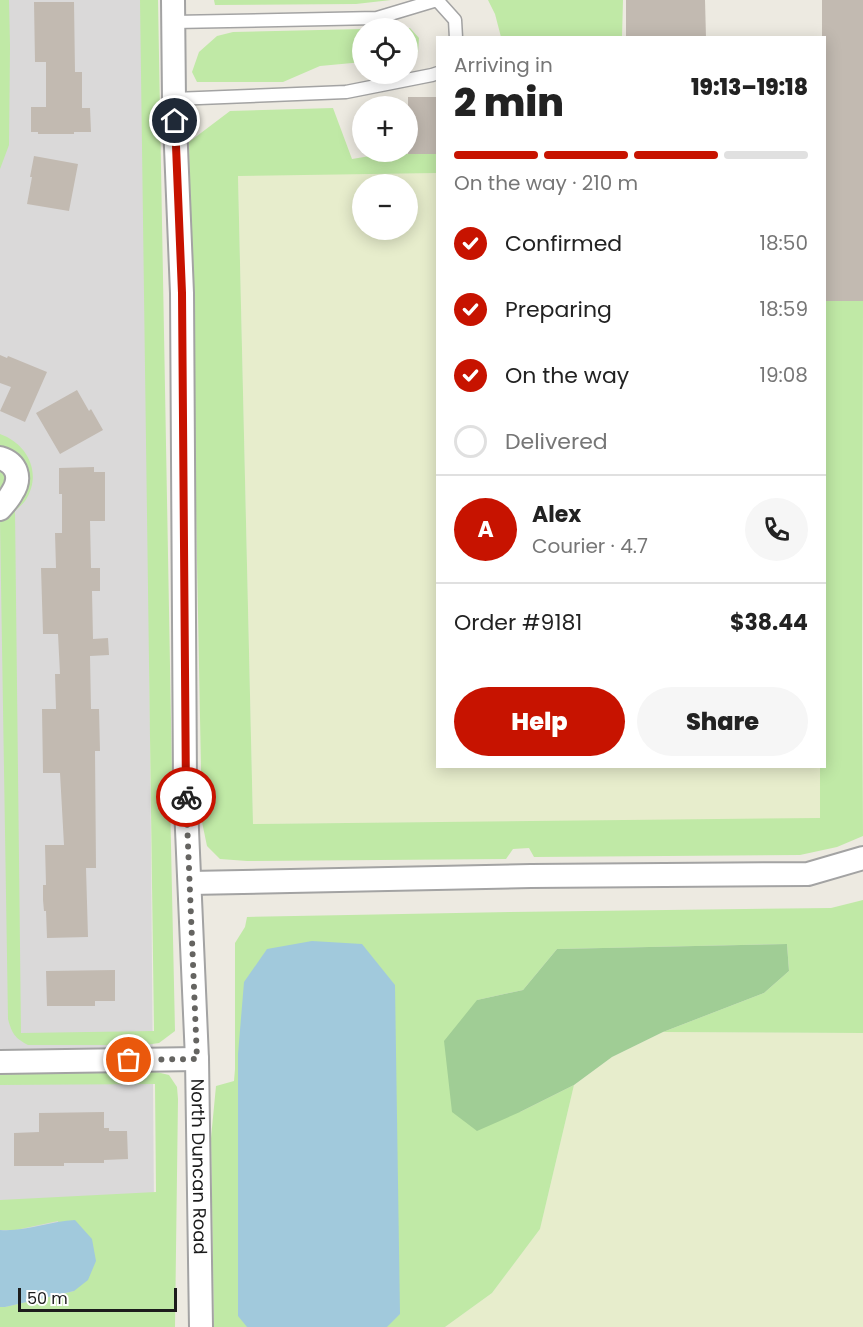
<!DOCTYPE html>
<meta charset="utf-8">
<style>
body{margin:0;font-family:Poppins,sans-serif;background:#f6f6f6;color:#222;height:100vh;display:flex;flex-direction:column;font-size:22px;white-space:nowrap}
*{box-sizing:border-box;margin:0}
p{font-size:20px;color:#767676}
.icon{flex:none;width:33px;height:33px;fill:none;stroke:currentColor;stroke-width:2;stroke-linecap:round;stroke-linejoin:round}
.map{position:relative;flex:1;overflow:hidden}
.panel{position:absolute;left:436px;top:36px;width:390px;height:732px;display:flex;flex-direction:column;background:#fff;border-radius:0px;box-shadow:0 3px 15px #0003}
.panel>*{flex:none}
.tools{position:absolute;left:352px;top:18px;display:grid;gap:12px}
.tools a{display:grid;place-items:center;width:66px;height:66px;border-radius:50%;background:#fff;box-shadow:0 3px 15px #0003;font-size:30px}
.scale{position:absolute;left:18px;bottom:15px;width:159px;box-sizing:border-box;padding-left:6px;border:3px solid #1c1c1c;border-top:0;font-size:16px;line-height:21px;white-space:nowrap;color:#1c1c1c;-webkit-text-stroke:4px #fff;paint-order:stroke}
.pin{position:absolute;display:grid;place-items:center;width:51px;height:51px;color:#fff;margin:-26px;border:3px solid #fff;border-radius:50%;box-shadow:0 2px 6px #0007}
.courier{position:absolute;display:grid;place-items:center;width:60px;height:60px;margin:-30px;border:4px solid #c71300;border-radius:50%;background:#fff;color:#222;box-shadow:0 2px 8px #0007}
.headline em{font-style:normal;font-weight:800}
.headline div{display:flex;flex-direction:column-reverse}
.headline{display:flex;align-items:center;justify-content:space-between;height:102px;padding:0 18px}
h1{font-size:39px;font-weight:800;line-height:45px}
.bar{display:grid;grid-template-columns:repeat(4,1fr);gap:9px 6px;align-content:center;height:72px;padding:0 18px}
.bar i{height:8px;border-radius:4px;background:#e0e0e0}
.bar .selected{background:#c71300}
.bar p{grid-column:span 4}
.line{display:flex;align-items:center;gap:15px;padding:0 18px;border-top:2px solid #e0e0e0}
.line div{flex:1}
.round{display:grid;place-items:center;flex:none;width:63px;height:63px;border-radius:32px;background:#f6f6f6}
ol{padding:0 18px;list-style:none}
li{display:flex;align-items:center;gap:18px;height:66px}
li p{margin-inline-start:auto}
li .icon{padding:6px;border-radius:50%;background:#c71300;color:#fff;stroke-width:4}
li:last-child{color:#767676}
li i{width:33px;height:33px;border:3px solid #e0e0e0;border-radius:50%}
.action{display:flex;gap:12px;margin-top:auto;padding:12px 18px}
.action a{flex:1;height:69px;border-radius:36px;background:#c71300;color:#fff;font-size:24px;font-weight:800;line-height:69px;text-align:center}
.action a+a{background:#f6f6f6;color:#222}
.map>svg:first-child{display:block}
</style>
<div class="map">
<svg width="863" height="1327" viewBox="0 0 863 1327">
<rect width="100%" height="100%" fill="#edeae1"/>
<polygon fill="#dad9d9" points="0,0 144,0 155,1327 0,1327"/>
<g fill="#e7edcc" fill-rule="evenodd">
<path d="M438,173V766L820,767V819L253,824L238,175ZM363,184H408V230H363Z"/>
<polygon points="663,1032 863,1033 863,1327 445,1327 492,1293 540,1229 574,1085 612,1057"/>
</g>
<g fill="#c0e9a6">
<polygon points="0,0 9,0 10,46 9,145 0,169"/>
<path d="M140,0H158L172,776L170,799L175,1031L159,1043L145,1045H28C15,1038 12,1034 8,1019L0,521V434C28,444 43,474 25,501C22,505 18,508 15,511L21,1033L154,1031Z"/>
<polygon points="214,0 391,0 356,4 215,5"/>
<polygon points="488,0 623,0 622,37 501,37 495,14"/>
<polygon points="376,28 410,28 419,38 418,53 408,56 408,28"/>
<polygon points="363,29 363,62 320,66 283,82 197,82 192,72 199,52 217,36 233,32"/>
<polygon points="333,108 352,159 382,154 438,154 438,173 238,176 253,824 820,818 820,767 825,766 825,301 863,301 862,674 863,836 837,847 800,855 534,857 529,848 513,849 506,859 247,861 220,859 207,846 202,822 189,142 230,111"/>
<polygon points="863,900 863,1033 663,1032 764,993 789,971 787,944 557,949 523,990 477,1000 520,1112 574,1085 540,1229 492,1293 445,1327 214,1327 211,1138 216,1086 234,1081 235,1069 235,943 245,927 247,917 510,912 831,908"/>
<polygon points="148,1070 169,1075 177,1087 178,1099 175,1327 0,1327 0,1307 5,1307 74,1291 58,1221 16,1230 0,1230 0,1200 156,1192 155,1084 0,1085 0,1072"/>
</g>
<polygon fill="#a0cd95" points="787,944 789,971 764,993 663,1032 612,1057 574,1085 520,1112 477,1131 452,1112 444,1041 477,1000 523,990 557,949"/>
<g fill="#a1c9dc">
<polygon points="312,941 362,944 395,985 400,1314 387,1327 247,1327 238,1316 238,1054 244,982 267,949"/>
<path d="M75,1220L92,1239L96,1261L88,1280L74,1291L5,1307H0V1230C25,1232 50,1221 75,1220Z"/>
</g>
<g fill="#c2bab1">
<polygon points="626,0 705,0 706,38 626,38"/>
<polygon points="822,0 863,0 863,301 825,301 825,38 822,38"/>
<polygon points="34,2 74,2 75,72 82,72 82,108 90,108 91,132 74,132 74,134 38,134 38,132 31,132 31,107 46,107 46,62 35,62"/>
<rect x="408" y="97" width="30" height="57"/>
<polygon points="34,156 78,164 69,211 27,204 32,177 30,177"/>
<polygon points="0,355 7,358 8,356 47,372 25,422 0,411 11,387 0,383"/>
<polygon points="77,390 89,411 91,409 103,430 60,454 36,413"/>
<polygon points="94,467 94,472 105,472 105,521 90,521 91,568 100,568 100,591 92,591 93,639 108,638 109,655 90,656 91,709 99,709 100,751 95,751 96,868 86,868 88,937 47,938 46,911 44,911 43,900 43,885 46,885 45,845 64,845 60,773 43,773 42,709 56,709 55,674 60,674 58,634 43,634 41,568 56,568 55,533 62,533 62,494 59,494 59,468"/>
<polygon points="115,970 115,1001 95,1001 95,1006 47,1006 46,971"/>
<polygon points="104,1112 104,1128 109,1128 109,1131 127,1131 128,1159 104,1160 104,1163 64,1163 64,1166 14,1166 14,1133 39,1132 39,1113"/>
</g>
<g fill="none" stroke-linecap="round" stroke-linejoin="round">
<g stroke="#a3a3a3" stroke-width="15">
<g id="lane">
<polyline points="174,22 377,18 437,0 455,20 456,38"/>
<polyline points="174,99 346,92 432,75 438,73"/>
</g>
</g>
<g stroke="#a3a3a3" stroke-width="26">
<g id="street">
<path id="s1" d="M173,0L174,99L182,293L185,784L197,1059L201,1327"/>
<path d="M0,458C17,463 22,478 12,493C9,499 4,504 0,509"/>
<polyline points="190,883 531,876 808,874 863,858"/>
<polyline points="0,1062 197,1059"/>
</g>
</g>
<use href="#lane" stroke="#fff" stroke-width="12"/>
<use href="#street" stroke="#fff" stroke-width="22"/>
</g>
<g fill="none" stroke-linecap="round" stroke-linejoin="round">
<polyline stroke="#656461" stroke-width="6" stroke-dasharray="0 10.8" points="129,1060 197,1059 186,797"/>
<polyline stroke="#c71300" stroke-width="8" points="175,121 182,293 186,797"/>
</g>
<g text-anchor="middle" stroke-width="4.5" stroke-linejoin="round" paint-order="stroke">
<g font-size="18" fill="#1c1c1c" stroke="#fff">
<text dy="6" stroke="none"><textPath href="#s1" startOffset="1167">North Duncan Road</textPath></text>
</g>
</g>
</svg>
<div class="tools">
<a><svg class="icon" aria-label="locate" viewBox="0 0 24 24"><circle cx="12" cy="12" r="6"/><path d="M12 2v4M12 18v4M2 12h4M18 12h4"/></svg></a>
<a>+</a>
<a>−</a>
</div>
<div class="scale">50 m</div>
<div class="pin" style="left:129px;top:1060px;background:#ea580c"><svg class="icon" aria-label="bag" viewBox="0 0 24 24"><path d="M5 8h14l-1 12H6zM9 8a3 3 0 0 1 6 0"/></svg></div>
<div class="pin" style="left:175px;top:121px;background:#1f2937"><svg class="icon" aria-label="home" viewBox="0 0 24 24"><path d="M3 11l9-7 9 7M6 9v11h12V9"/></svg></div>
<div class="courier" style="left:186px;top:797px"><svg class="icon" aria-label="bike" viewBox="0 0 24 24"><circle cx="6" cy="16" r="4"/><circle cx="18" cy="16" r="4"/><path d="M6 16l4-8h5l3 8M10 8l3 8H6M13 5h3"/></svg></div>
<section class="panel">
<div class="headline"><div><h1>2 min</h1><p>Arriving in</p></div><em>19:13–19:18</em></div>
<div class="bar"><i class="selected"></i><i class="selected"></i><i class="selected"></i><i></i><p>On the way · 210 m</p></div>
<ol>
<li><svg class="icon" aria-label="check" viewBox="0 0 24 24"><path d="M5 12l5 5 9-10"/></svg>Confirmed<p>18:50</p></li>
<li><svg class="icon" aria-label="check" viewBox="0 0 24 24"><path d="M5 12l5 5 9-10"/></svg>Preparing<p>18:59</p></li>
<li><svg class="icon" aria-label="check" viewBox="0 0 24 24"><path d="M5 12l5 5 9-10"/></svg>On the way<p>19:08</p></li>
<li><i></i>Delivered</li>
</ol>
<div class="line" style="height:108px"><b class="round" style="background:#c71300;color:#fff">A</b><div><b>Alex</b><p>Courier · 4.7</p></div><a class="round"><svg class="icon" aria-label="phone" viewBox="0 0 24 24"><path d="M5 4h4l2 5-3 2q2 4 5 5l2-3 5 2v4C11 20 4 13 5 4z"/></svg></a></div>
<div class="line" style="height:78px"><div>Order #9181</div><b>$38.44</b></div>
<div class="action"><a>Help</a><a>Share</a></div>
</section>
</div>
